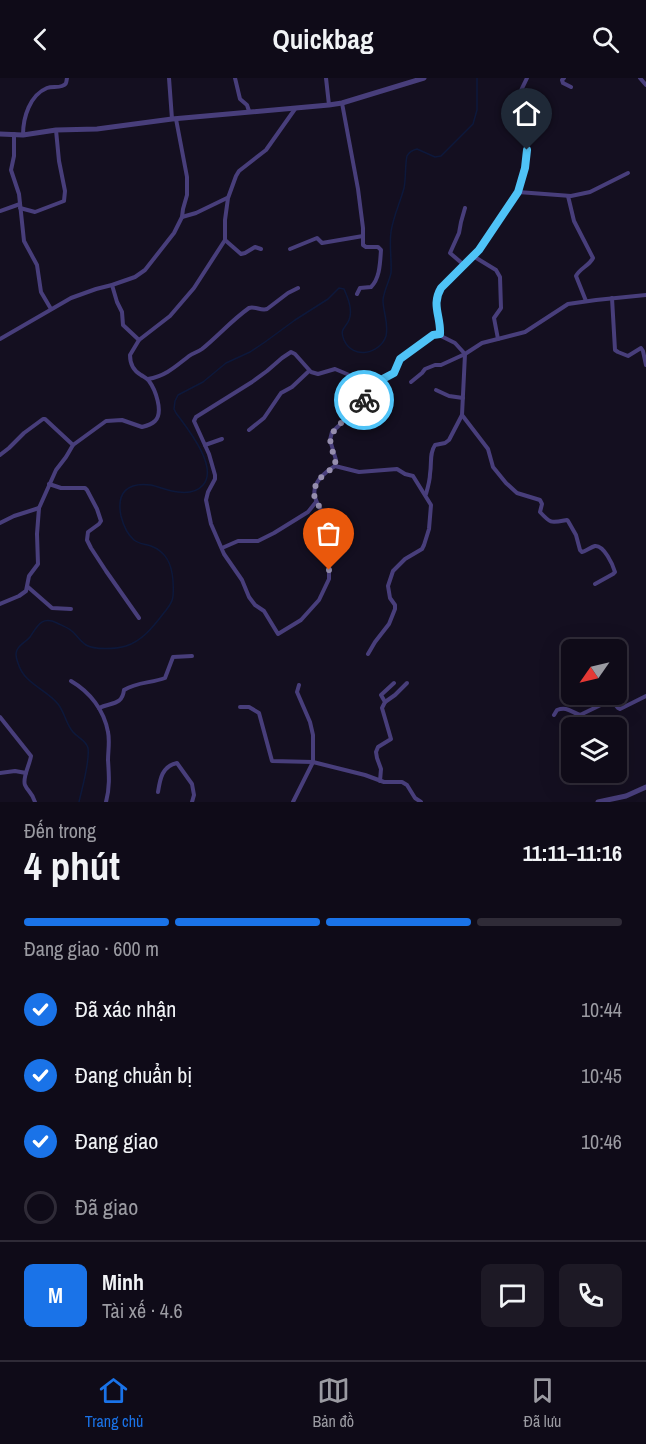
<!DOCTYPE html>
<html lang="vi">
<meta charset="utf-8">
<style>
body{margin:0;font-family:"Archivo Narrow",sans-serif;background:#1d1925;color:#f1f3f6;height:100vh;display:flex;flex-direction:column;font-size:22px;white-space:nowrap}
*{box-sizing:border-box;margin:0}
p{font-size:20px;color:#9b9ba2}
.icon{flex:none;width:33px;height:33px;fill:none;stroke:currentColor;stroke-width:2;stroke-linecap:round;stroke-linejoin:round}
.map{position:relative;height:724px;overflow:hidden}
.side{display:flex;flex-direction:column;background:#0f0b18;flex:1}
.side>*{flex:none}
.needle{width:39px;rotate:236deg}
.buttons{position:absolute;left:561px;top:561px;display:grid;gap:12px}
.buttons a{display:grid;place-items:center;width:66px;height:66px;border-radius:9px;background:#0f0b18;box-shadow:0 6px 24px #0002,0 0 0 2px #2f2b37;font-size:30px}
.pin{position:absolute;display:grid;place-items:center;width:51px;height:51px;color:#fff;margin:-62px -26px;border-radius:50% 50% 50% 0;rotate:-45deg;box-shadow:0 0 6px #0007}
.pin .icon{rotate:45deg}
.courier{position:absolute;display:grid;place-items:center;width:60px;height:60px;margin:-30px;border:4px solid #4fc3f7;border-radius:50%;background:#fff;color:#222;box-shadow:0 2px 8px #0007}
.headline em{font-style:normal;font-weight:700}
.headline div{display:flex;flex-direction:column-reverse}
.headline{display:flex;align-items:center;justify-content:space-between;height:102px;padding:0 24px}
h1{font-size:39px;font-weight:700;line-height:45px}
.bar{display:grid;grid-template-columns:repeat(4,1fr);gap:9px 6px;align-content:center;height:72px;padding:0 24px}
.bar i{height:8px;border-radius:4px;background:#2f2b37}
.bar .on{background:#1a73e8}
.bar p{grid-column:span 4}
.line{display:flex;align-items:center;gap:15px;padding:0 24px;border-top:2px solid #2f2b37}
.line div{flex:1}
.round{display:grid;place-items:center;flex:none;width:63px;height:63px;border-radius:9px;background:#1d1925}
ol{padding:0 24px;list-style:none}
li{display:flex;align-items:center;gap:18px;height:66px}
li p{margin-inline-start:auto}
li .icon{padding:6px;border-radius:50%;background:#1a73e8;color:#fff;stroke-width:4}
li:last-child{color:#9b9ba2}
li i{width:33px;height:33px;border:3px solid #2f2b37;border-radius:50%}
header{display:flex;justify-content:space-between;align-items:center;height:78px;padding:0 24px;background:#0f0b18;font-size:27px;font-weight:700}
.tab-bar{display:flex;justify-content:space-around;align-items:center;height:84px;border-top:2px solid #2f2b37;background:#0f0b18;font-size:16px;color:#9b9ba2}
.tab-bar a{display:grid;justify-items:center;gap:3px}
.tab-bar .on{color:#1a73e8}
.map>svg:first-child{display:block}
</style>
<header><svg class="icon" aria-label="back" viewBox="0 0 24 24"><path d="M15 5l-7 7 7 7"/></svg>Quickbag<svg class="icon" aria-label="search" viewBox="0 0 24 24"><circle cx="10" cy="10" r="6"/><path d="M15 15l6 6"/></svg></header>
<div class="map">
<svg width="646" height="724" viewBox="0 0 646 724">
<rect width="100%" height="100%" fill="#140f20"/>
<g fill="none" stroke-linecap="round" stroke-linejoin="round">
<path stroke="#0d183b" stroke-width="1.5" d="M79,724C82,710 90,684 88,670C86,662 78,660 73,654C66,646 65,635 58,626C46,611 24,606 18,585C16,580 15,576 17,572C20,566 26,564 30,559C38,547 42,538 57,545C63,548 69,550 73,554C77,558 81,564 86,567C94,572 117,571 126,568C142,563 153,549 163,536C174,523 174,520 173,503C172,487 167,474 151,468C145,466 139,466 134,462C127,456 123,446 121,438C116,414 128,404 151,407C160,409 168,413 178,414C186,415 197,414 203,407C219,389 187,350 176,335L174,331L175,323L178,317L203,304L226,285L250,274L265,264L295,242L328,221L339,210L344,211C348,220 353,232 349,242C346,250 339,250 344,262C353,282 380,276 386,258C389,245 383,234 383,222C384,212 389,204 391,195C392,182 389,168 391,154C393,139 400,125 404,110C406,101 405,86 407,78C409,74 413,72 417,71L435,79L441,78L473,46L477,32V0"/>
<g stroke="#483e7b" stroke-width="4">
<polyline points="169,0 172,41"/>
<polyline points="235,0 240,21 247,27 249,33"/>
<polyline points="326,0 329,27"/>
<polyline points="564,0 562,2 563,5 571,9"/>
<polyline points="640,0 646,7"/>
<path d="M342,25L358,111L363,150V167L366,169H378L381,172C380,185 380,200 371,209L360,210L357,216"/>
<polyline points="14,56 14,78 11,92 19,116 24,163 37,187 41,214 51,231"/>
<path d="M23,57C23,39 30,17 47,10C52,8 57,10 62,8C67,6 66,5 67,0"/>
<polyline points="518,114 571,118 590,114 628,95"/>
<path d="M568,118L574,143L593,180C589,188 580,190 576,198L586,223"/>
<polyline points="20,130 35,134 64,123 65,113 59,83 56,52"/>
<polyline points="0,133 20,126"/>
<polyline points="182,139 196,135 227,120"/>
<polyline points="225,162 241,176 245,175 255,169 261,171"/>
<polyline points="290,171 317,160 322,165 363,158"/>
<polyline points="473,178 496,192 500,199 501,230 494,240 498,261"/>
<polyline points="464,187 450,175 459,155 461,144 465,130"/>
<polyline points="112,207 117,224 122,234 123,247 139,262"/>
<polyline points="612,220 615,272 618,274 628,278 641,270 643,273 646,287"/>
<path d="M440,256V248L436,224L440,211L479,172L517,116C524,101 530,77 524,61C521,53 514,44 515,35C515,22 522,11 527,0"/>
<polyline points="0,261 71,220 96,211 112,207 135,199 145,192 174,155 182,139 183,131 187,117 187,99 176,41"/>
<path d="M148,301C166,298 176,288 189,278C193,275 198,274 202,271C218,258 232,242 249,230C255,228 261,233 267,231L288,215L298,210"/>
<path d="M411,304L422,295L425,291L435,287H441L465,276L462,337L449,362L445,365L435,367C429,376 432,385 430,396C430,402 428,409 426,416"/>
<path d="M373,307L335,291L318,296L311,294L295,276L291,274L282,280L267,293L252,304L196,339L194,343L209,376L215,397V401L208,414L206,422L211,446L224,476L242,502L249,519L255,527L264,533L278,556L301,542L319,522L329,501V484L342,467C331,434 290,416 335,388L336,382L330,362L332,354L360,328L375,305L394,295L402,280L437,256L455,265L465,276L482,265L525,254L568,226L596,222L646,217"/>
<polyline points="436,312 449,318 463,320"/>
<path d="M462,337L488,371L493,389L506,405L517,415L540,422L542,426L540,434C551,446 551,445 567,442L568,443L576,457L580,472L582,474C586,473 591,469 595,468C604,467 613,487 615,494L613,496L595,506"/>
<polyline points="249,352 264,340 281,315 292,309 309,293"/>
<polyline points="205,367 222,361"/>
<polyline points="0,377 9,370 24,355 43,341 45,341 73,367"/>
<polyline points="335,388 359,394 397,391 405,396 413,398 431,427 429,451 424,467 422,471 405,481 393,493 388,508 390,520 395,527 395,531 389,546 375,564 368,576"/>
<polyline points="49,406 61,410 85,410 87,412 97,431 101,443 99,446 88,454 87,462 91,470 106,493 139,540"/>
<polyline points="0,445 14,438 39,430"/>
<polyline points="222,470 238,463 258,463 274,455 308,434 316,424"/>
<polyline points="28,509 52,530 71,531"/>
<path d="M0,526L19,518L26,513L29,498L38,486L37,456L39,430L56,392L66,379L73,367L106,343L122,342L142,349C146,348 152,346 155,343C164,334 155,311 149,303C147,300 144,299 141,297C134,293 130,286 130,277L139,262L170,238L194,210L225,162V142L228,120L236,98L239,93L266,72L295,31"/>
<path d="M71,603C90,614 104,632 108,654C110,663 108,673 108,682C109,697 110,709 106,724"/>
<polyline points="385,624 395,617 407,605"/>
<polyline points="240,629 249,629 259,635 272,683 313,684 365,697 384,704 402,704 407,707 415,720 421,724"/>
<path d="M99,630C111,624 122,628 124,612C136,604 152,605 165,600L173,579L192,578"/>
<path d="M554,637L557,632C567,628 571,634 580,637L609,623L613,624L618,630L620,631L646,618"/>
<path d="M0,639L31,678C30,686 22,700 25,707C28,714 32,714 35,724"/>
<polyline points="0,695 15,693 26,695"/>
<polyline points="380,703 381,691 377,680 376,674 378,669 391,661 382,630 385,624 381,617 394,605"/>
<path d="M158,714C160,701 162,688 177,685L192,706L194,717L192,724"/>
<polyline points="293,724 313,684 313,657 310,644 297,614 299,607"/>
</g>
<g stroke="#483e7b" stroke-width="5">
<polyline points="0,56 23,57 56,52 97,51 172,41 329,27 342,25 424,0"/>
<polyline points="598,724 626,718 646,709"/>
</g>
</g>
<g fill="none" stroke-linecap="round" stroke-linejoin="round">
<path stroke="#968eae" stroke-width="6" stroke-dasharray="0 10.8" d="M329,492L328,484L342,465L325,436L316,424L313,413L319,401L335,388C337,378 328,369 331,359C333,349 357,332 364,322"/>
<path stroke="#4fc3f7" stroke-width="8" d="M364,322L375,305L394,295L400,281L433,257L440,256C441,238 431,227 441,210L479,172L518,114L525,90L527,72"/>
</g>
</svg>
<div class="buttons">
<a><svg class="needle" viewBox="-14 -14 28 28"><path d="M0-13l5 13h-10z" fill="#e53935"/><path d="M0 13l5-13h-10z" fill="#9b9ba2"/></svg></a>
<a><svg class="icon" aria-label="layers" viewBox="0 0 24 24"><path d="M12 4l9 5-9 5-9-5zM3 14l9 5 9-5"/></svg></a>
</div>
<div class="pin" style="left:329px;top:492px;background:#ea580c"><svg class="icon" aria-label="bag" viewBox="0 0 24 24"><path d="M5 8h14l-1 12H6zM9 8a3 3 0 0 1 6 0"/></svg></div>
<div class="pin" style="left:527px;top:72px;background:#1f2937"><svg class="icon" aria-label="home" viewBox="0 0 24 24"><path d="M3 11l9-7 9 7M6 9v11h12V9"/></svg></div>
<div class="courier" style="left:364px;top:322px"><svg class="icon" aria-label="bike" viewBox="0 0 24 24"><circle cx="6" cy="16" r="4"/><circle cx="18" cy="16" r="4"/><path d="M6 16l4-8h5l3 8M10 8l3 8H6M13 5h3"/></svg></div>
</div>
<section class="side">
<div class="headline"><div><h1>4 phút</h1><p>Đến trong</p></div><em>11:11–11:16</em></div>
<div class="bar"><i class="on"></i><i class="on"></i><i class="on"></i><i></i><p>Đang giao · 600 m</p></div>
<ol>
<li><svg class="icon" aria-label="check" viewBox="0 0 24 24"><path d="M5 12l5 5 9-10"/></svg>Đã xác nhận<p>10:44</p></li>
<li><svg class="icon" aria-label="check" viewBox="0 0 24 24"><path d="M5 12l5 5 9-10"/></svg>Đang chuẩn bị<p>10:45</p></li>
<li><svg class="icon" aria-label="check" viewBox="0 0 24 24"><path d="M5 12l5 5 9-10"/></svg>Đang giao<p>10:46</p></li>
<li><i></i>Đã giao</li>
</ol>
<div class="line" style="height:108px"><b class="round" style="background:#1a73e8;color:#fff">M</b><div><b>Minh</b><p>Tài xế · 4.6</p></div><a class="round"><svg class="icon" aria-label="chat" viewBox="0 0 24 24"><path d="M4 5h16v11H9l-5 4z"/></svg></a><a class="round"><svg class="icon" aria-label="phone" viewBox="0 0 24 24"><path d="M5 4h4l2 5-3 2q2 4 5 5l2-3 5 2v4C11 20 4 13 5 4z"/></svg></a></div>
</section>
<nav class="tab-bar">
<a class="on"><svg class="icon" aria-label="home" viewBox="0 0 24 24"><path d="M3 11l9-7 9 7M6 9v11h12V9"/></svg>Trang chủ</a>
<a><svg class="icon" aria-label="map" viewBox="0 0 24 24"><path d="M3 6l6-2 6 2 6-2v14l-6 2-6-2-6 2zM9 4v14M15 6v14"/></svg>Bản đồ</a>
<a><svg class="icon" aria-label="saved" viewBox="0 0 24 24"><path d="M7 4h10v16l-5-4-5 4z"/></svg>Đã lưu</a>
</nav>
